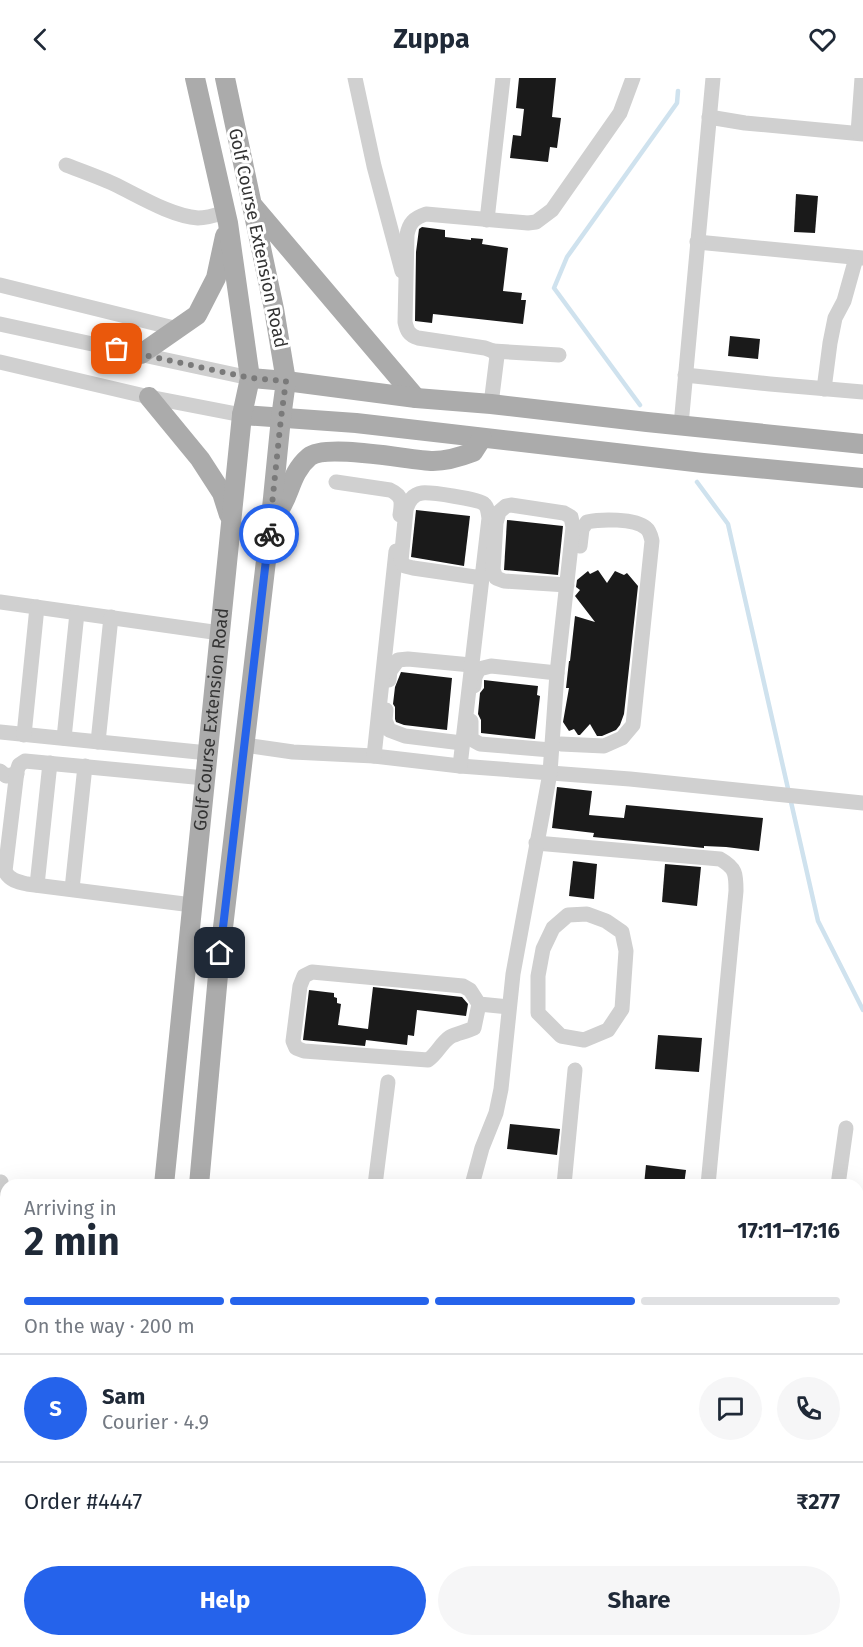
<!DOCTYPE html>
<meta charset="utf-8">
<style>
body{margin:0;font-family:"Fira Sans",sans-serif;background:#f6f6f7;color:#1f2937;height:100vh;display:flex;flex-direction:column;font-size:22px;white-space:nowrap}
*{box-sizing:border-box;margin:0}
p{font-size:20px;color:#747a83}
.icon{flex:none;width:33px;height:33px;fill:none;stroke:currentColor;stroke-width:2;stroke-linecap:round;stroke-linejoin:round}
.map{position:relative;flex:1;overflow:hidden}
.sheet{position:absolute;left:0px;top:1101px;width:864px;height:468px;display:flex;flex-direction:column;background:#fff;border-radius:18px 18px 0 0;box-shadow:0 6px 24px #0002}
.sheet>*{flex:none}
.pin{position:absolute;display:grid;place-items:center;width:51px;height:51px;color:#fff;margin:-26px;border-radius:12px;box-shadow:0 3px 9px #0006}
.courier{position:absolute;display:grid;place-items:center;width:60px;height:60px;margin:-30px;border:4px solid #2563eb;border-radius:50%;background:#fff;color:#222;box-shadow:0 2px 8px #0007}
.headline em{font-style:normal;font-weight:700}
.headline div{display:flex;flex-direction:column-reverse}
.headline{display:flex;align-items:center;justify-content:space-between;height:102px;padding:0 24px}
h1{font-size:39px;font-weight:700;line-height:45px}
.bar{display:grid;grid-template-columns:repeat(4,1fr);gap:9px 6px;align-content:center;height:72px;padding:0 24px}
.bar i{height:8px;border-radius:4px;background:#e0e1e3}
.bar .current{background:#2563eb}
.bar p{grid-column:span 4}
.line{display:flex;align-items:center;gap:15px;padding:0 24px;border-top:2px solid #e0e1e3}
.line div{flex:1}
.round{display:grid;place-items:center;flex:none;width:63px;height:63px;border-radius:32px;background:#f6f6f7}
.action{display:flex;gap:12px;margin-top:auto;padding:12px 24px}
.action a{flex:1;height:69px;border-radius:36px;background:#2563eb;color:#fff;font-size:24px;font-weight:700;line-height:69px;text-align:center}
.action a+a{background:#f6f6f7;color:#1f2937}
header{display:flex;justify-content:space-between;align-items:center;height:78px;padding:0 24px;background:#fff;font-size:27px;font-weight:700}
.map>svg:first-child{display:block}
</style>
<header><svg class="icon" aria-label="back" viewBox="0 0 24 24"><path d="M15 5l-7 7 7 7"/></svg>Zuppa<svg class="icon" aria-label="heart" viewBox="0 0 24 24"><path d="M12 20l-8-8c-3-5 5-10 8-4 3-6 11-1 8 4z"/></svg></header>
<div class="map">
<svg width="863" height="1569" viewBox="0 0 863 1569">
<rect width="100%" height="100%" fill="#fff"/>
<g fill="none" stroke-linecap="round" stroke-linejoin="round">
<g stroke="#cfe2ee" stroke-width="4.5">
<polyline points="640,327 554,210 567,179 677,25 678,13"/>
<polyline points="697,404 728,446 818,843 863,932"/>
</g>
</g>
<g fill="#1a1a1a">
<polygon points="519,0 556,0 552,39 561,40 557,70 550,69 548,84 510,80 513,57 521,58 524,31 516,30"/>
<polygon points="796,116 818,118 815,155 794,154"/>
<polygon points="422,149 445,152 445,159 471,162 471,160 483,161 482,166 508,170 503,213 522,215 521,222 526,222 523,246 433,236 432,245 415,243 416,174 419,151"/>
<polygon points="730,258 760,261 758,281 728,278"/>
<polygon points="416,432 470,438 464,488 411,479"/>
<polygon points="507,442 563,448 558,497 504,492"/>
<polygon points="598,492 607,505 615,493 624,497 627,495 638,508 624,636 620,647 616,652 602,658 597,658 590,646 580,657 578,657 574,651 569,653 563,644 569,610 566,610 569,583 570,583 575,538 595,544 575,518 580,512 576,509 577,502 588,493 590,496"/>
<polygon points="401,594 452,600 447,652 404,647 396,644 395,641 395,629 393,626 395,609"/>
<polygon points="484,602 538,608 537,617 540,618 535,661 481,655 481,642 478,636 480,615 484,610"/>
<polygon points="557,709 592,713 589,737 624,740 626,727 763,740 759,773 726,769 704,768 704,770 593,759 594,755 552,750"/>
<polygon points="573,783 597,786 594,821 569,818"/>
<polygon points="665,786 701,789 697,828 662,824"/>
<polygon points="373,909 462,919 468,926 466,938 417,932 414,958 408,957 407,967 366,962 365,968 303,962 309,912 334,915 334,919 337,920 337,925 341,926 338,947 368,951"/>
<polygon points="658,957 702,960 699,994 655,991"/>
<polygon points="510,1046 560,1051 557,1077 507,1071"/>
<polygon points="646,1087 686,1092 684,1107 644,1107"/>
</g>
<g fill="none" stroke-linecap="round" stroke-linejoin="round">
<g stroke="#d0d0d0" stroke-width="15">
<polyline points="355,0 374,88 402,193"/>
<polyline points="709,39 745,45 863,56"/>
<polyline points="858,55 862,0"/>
<path d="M66,87C82,93 99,99 114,106C139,118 171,138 198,140C208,140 216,137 225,134"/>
<polyline points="487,142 503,0"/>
<polyline points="697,164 863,180"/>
<polyline points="0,207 178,251"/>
<polyline points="0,246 250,300"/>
<polyline points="493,273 559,277"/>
<polyline points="0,284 149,319 242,337"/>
<polyline points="685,297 770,306 863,314"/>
<polyline points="824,311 830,265 835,240 844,223 856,180"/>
<path d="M491,326L497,278L493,273L485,270L418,260C409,257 407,253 405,244L407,157C409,145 414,140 426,136L528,145L536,144L552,132L620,35L633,0"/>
<polyline points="681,347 713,0"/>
<path d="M336,404L390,412C403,418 402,424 400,437"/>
<polyline points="0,524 220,555"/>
<polyline points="389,602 390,593 398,582 408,581 471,587"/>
<polyline points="474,608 475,599 479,591 491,588 557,595"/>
<polyline points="386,632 385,642 389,652 405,658 462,665"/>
<polyline points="471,643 471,661 480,666 551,672"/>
<polyline points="0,654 208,675"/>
<polyline points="24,657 37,529"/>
<polyline points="64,660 77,535"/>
<polyline points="98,664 111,539"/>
<path d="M561,666L604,668L622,660L633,647L652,463C651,459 650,453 646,450C635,440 600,441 587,444L582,451L580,468"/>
<polyline points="245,667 293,674 374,678 460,688 630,701 863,725"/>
<polyline points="374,678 396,473"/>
<path d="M460,688L489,440C488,435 488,429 484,426C479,421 430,414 422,415C413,416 408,424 406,432L401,483L405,488L413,490L482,500"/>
<polyline points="0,693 6,698 17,696"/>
<path d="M536,765L720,781C736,790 736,796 736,813L708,1107"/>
<polyline points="37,807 50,685"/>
<polyline points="72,811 85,688"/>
<path d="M192,827L27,806C18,804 9,802 5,793L17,693L19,687L25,683L205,700"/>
<polygon points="587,836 606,843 622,854 626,873 622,931 608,952 584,962 561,958 538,935 538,898 543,871 553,850 568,837"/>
<path d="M479,926L474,950C466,954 457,955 450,959C441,965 437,976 428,982L304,973L296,970L293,963L300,908L304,898L312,894L463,908L470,912L479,926L509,929"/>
<polyline points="375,1107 388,1004"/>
<polyline points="472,1107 482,1070 496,1035 501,1011 513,896 550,695 557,595 573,449 571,439 564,435 511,427 506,428 499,434 496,445 493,492 496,500 504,503 567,507"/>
<polyline points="564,1107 575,992"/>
<polyline points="838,1107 846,1050"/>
<polyline points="0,1112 1,1104"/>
<polyline points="858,1198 863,1203"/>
<polyline points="0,1213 6,1216"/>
<polyline points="0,1375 6,1376"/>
<polyline points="858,1429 863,1385"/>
<polyline points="858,1470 863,1470"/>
<polyline points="0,1526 6,1527"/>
<polyline points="300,1563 359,1569"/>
<polyline points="203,1569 203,1563"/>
<polyline points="377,1569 377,1563"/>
<polyline points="844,1569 845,1563"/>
</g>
<g stroke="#ababab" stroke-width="20">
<polyline points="254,129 416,320"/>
<polyline points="141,276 197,237 216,200 225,158"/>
<polyline points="250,300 286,303 416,320 491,326 647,344 863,366"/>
<polyline points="149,319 200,381 222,415 229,437"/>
<polyline points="242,337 356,345 703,385 863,400"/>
<path d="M277,435C291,418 289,396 309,379C326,365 408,382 433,383C447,383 460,379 473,374L482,360"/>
<path id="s1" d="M164,1107L242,337L250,300L228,145L195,0"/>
<polyline points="199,1107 220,875 271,440 281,340 286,303 274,231 225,0"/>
<polyline points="118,1569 118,1563"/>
<polyline points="153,1569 154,1563"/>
</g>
</g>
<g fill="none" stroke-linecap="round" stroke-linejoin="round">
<polyline stroke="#7a7a7a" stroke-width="6" stroke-dasharray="0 10.8" points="117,271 250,300 286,303 281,340 269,456"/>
<polyline stroke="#2563eb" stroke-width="8" points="220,875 269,456"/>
</g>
<g text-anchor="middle" stroke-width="6" stroke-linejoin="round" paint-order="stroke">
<g font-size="18" fill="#333" stroke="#fff">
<text transform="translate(258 160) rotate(78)" y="6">Golf Course Extension Road</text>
<text dy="6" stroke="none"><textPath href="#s1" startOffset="468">Golf Course Extension Road</textPath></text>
</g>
</g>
</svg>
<div class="pin" style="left:117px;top:271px;background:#ea580c"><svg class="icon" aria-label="bag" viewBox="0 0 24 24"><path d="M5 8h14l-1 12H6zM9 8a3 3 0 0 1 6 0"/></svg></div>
<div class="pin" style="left:220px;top:875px;background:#1f2937"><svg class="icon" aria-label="home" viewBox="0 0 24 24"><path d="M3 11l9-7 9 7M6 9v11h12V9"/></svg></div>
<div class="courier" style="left:269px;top:456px"><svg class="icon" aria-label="bike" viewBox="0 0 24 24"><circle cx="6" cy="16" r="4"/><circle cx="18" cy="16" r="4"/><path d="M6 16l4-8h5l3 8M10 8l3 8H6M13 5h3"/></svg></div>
<section class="sheet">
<div class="headline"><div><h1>2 min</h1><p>Arriving in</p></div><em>17:11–17:16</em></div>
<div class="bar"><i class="current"></i><i class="current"></i><i class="current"></i><i></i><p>On the way · 200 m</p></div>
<div class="line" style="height:108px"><b class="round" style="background:#2563eb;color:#fff">S</b><div><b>Sam</b><p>Courier · 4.9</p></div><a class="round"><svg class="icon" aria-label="chat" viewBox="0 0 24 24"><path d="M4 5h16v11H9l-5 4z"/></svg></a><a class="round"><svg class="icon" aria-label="phone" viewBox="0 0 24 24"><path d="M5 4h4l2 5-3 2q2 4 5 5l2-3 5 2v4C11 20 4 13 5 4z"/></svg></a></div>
<div class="line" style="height:78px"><div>Order #4447</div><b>₹277</b></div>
<div class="action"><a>Help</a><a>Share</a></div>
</section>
</div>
